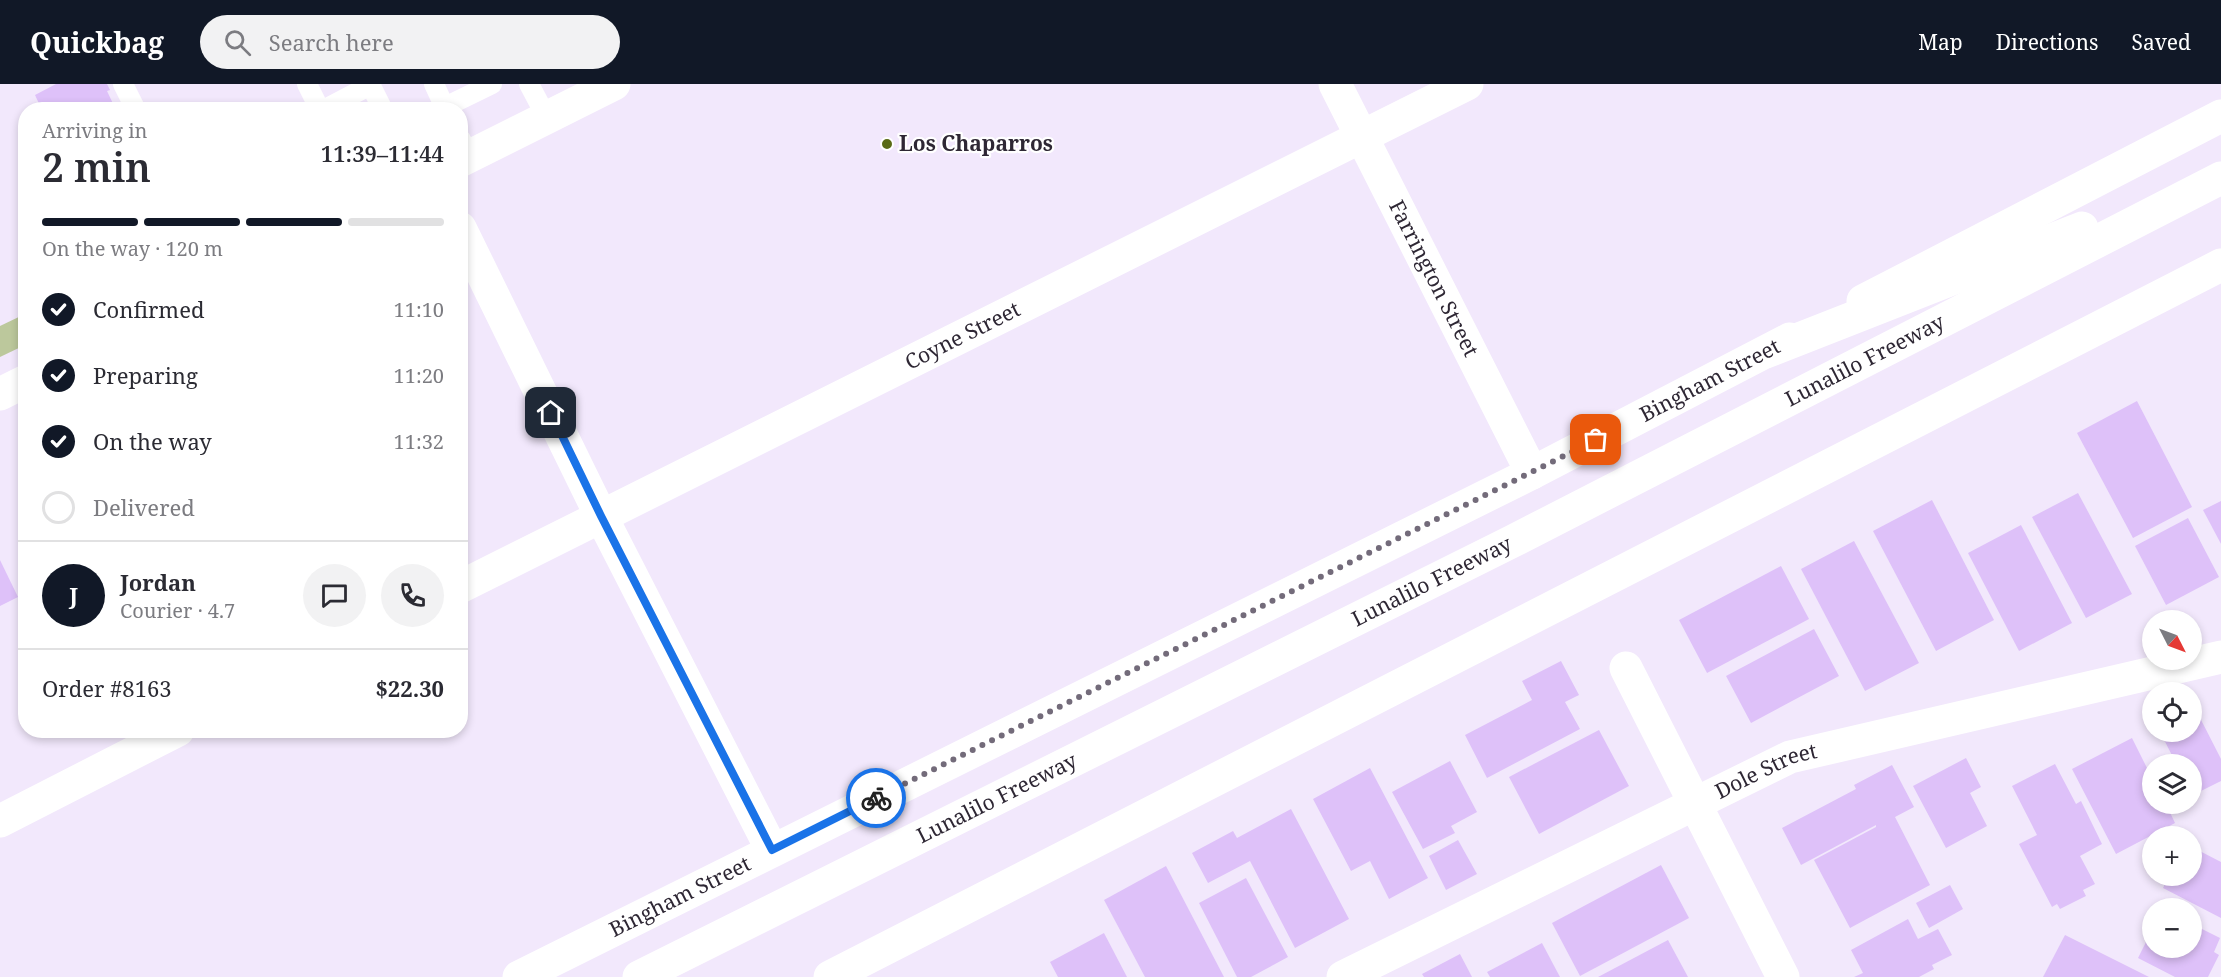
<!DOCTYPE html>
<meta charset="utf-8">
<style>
body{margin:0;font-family:"Noto Serif",serif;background:#f2f2f3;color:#2b2b33;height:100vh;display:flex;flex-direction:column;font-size:22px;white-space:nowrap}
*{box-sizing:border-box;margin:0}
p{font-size:20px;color:#7c7c81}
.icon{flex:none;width:33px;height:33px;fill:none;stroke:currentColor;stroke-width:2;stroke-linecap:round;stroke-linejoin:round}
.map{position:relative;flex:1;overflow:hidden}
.sheet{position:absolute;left:18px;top:18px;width:450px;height:636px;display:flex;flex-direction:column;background:#fff;border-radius:24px;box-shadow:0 3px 9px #0003}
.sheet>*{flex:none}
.needle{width:39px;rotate:132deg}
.tools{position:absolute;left:2142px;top:526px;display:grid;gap:12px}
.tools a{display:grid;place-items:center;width:60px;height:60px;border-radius:50%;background:#fff;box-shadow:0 3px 9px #0003;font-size:30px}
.pin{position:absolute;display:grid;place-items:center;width:51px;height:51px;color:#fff;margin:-26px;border-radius:12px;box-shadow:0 3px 9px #0006}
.courier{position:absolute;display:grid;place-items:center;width:60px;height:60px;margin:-30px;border:4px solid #1a73e8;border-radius:50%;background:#fff;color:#222;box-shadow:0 2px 8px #0007}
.headline em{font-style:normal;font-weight:600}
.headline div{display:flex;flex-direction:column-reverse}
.headline{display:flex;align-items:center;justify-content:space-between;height:102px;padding:0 24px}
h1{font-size:39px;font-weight:600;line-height:45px}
.bar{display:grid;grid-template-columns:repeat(4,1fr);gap:9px 6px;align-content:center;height:72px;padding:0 24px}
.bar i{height:8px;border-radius:4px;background:#e1e1e2}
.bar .selected{background:#111827}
.bar p{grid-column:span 4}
.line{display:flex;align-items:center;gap:15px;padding:0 24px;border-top:2px solid #e1e1e2}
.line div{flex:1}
.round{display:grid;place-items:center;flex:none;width:63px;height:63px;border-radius:32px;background:#f2f2f3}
ol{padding:0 24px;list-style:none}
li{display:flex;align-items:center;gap:18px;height:66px}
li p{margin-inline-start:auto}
li .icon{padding:6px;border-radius:50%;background:#111827;color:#fff;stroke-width:4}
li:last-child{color:#7c7c81}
li i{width:33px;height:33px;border:3px solid #e1e1e2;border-radius:50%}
header{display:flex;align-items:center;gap:36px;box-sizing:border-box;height:84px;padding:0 30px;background:#111827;color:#fff}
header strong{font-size:28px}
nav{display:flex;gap:33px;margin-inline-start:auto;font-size:21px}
.search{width:420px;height:54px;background:#f2f2f3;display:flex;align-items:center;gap:15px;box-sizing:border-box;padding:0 21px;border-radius:33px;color:#7c7c81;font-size:22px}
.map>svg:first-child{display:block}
</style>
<header>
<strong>Quickbag</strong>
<div class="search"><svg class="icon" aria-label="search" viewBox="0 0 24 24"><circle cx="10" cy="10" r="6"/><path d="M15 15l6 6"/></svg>Search here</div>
<nav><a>Map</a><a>Directions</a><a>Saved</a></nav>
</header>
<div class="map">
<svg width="2221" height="893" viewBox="0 0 2221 893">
<rect width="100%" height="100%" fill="#f2e8fc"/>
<polygon fill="#bcc89c" points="25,230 25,261 0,273 0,242"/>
<g fill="#dec1f9">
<polygon points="56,0 107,0 110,6 107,7 116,26 42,26 35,11"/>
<polygon points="2137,317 2192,423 2133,454 2077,349"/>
<polygon points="2078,409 2132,510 2086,534 2032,433"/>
<polygon points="1932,416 1994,536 1936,567 1873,447"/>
<polygon points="2221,417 2221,460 2203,426"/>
<polygon points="2188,434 2219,493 2166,521 2135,462"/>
<polygon points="2021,441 2072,539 2019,567 1968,469"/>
<polygon points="1854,457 1919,579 1865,607 1801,485"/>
<polygon points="0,476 18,513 0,522"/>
<polygon points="1781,482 1809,535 1707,589 1679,536"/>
<polygon points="1814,545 1839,592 1751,639 1726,592"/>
<polygon points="1561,577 1579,611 1565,618 1580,645 1487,694 1465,651 1532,616 1522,597"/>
<polygon points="2196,626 2221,675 2221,697 2193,711 2192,681 2177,681 2160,648 2192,648 2192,628"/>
<polygon points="1599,646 1629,702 1539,750 1509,693"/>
<polygon points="2132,654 2152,694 2152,720 2166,720 2175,739 2116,770 2072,685"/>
<polygon points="1966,674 1981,703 1970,709 1987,742 1946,764 1913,702"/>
<polygon points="1450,677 1477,728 1451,742 1455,749 1423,765 1392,708"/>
<polygon points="2055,680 2076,720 2081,717 2102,760 2080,772 2095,800 2083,806 2086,812 2060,825 2057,820 2052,823 2019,760 2037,751 2012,702"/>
<polygon points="1892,681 1914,723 1895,733 1930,801 1850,844 1814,776 1876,743 1876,741 1801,781 1782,744 1856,705 1854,701"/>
<polygon points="1370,684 1428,794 1389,815 1370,777 1351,787 1313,715"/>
<polygon points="1291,725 1349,835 1295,864 1250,777 1208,799 1192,769 1233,747 1237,754"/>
<polygon points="1458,756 1477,790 1446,806 1429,772"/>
<polygon points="2192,763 2221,778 2221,834 2163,804 2169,792 2192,792"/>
<polygon points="1661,781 1689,834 1580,892 1552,839"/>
<polygon points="1166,782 1224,893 1145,893 1104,816"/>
<polygon points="1246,794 1288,873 1251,893 1237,893 1199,819"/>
<polygon points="1950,801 1963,825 1929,844 1916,819"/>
<polygon points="1908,835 1918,855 1938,845 1952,871 1932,881 1934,885 1919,893 1854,893 1863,889 1851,866"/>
<polygon points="2192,840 2220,854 2214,868 2219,871 2208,893 2175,893 2138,874 2152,846 2152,864 2192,864"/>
<polygon points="1104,849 1127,893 1058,893 1050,878"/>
<polygon points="2065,851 2149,893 2043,893"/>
<polygon points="1668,856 1688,893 1598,893"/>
<polygon points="1542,859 1560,893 1490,893 1487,888"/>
<polygon points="1460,870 1472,893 1424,893 1422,890"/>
</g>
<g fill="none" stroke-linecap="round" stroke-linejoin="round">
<g stroke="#fff" stroke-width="20">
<polyline points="123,0 136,26"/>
<polyline points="307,0 320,26"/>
<polyline points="370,0 383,26"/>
<polyline points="434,0 446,26"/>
<polyline points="529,0 547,34"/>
<polyline points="445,23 492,0"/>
<polyline points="323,26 371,1"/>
<polyline points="460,54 470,73"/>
</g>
<g stroke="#fff" stroke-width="33">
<path id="s1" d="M1335,0L1532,389"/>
<polyline points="460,144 601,432 772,766"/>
<path id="s2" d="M460,503L1467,0"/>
<polyline points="1626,584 1783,893"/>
<polyline points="0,737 178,646"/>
<path id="s3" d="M1343,893L1790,673L2221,573"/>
</g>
<g stroke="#fff" stroke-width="33">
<polyline points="1863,217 2221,32"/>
<path id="s4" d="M519,893L1532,389L1790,255"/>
</g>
<g stroke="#fff" stroke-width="33">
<polyline points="460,77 614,0"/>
<polyline points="0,310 26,297"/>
</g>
<g stroke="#fff" stroke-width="33">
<polyline points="1766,268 2082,144"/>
<path id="s5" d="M639,893L1513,457L2221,94"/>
<polyline points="830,893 2221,181"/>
</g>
</g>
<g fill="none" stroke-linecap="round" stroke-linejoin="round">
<polyline stroke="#736b7a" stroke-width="6" stroke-dasharray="0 10.8" points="876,714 1596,356"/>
<polyline stroke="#1a73e8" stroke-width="8" points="551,329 601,432 772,766 876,714"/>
</g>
<circle fill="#5a6b16" stroke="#fff" stroke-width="2" cx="887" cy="60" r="6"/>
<g text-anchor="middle" stroke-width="4.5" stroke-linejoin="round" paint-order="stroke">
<g font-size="21" font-weight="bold" fill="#2e2734" stroke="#fff" text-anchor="start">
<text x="899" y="67">Los Chaparros</text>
</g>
<g font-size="21" fill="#2e2734" stroke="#fff">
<text dy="7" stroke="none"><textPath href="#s1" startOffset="218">Farrington Street</textPath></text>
<text dy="7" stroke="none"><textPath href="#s2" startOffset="562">Coyne Street</textPath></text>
<text dy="7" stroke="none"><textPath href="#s5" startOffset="1372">Lunalilo Freeway</textPath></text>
<text dy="7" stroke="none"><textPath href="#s4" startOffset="1332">Bingham Street</textPath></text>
<text dy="7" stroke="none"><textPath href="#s5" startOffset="886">Lunalilo Freeway</textPath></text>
<text dy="7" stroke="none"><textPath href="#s3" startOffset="471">Dole Street</textPath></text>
<text dy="7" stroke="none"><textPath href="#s5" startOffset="400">Lunalilo Freeway</textPath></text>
<text dy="7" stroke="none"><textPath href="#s4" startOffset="180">Bingham Street</textPath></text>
</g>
</g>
</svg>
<div class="tools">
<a><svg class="needle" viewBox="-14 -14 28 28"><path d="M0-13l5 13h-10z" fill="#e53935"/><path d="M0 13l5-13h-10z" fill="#7c7c81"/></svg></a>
<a><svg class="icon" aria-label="locate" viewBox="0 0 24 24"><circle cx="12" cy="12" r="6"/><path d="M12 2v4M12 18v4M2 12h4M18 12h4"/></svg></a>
<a><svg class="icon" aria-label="layers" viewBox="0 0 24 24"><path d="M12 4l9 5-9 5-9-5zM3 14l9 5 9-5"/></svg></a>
<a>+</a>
<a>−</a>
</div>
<div class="pin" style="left:1596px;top:356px;background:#ea580c"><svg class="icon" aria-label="bag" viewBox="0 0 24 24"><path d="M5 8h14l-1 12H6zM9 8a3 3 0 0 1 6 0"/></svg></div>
<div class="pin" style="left:551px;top:329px;background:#1f2937"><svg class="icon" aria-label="home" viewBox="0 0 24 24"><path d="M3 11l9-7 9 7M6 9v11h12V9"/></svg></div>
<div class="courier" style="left:876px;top:714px"><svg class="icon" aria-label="bike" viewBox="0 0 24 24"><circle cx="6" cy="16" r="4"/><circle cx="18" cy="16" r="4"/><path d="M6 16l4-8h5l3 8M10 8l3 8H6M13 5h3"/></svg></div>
<section class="sheet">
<div class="headline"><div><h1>2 min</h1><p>Arriving in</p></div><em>11:39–11:44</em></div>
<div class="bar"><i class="selected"></i><i class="selected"></i><i class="selected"></i><i></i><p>On the way · 120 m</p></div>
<ol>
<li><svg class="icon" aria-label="check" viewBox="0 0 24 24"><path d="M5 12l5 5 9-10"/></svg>Confirmed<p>11:10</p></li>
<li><svg class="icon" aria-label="check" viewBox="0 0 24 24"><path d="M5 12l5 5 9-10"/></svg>Preparing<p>11:20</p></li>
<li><svg class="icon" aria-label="check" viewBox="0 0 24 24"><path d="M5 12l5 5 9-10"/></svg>On the way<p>11:32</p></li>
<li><i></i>Delivered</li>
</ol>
<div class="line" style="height:108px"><b class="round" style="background:#111827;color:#fff">J</b><div><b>Jordan</b><p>Courier · 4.7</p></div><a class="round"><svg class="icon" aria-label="chat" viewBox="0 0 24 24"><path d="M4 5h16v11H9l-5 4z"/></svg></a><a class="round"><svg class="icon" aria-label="phone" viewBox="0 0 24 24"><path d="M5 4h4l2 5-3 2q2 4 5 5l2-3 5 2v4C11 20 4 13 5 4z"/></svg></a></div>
<div class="line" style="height:78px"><div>Order #8163</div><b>$22.30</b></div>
</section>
</div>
